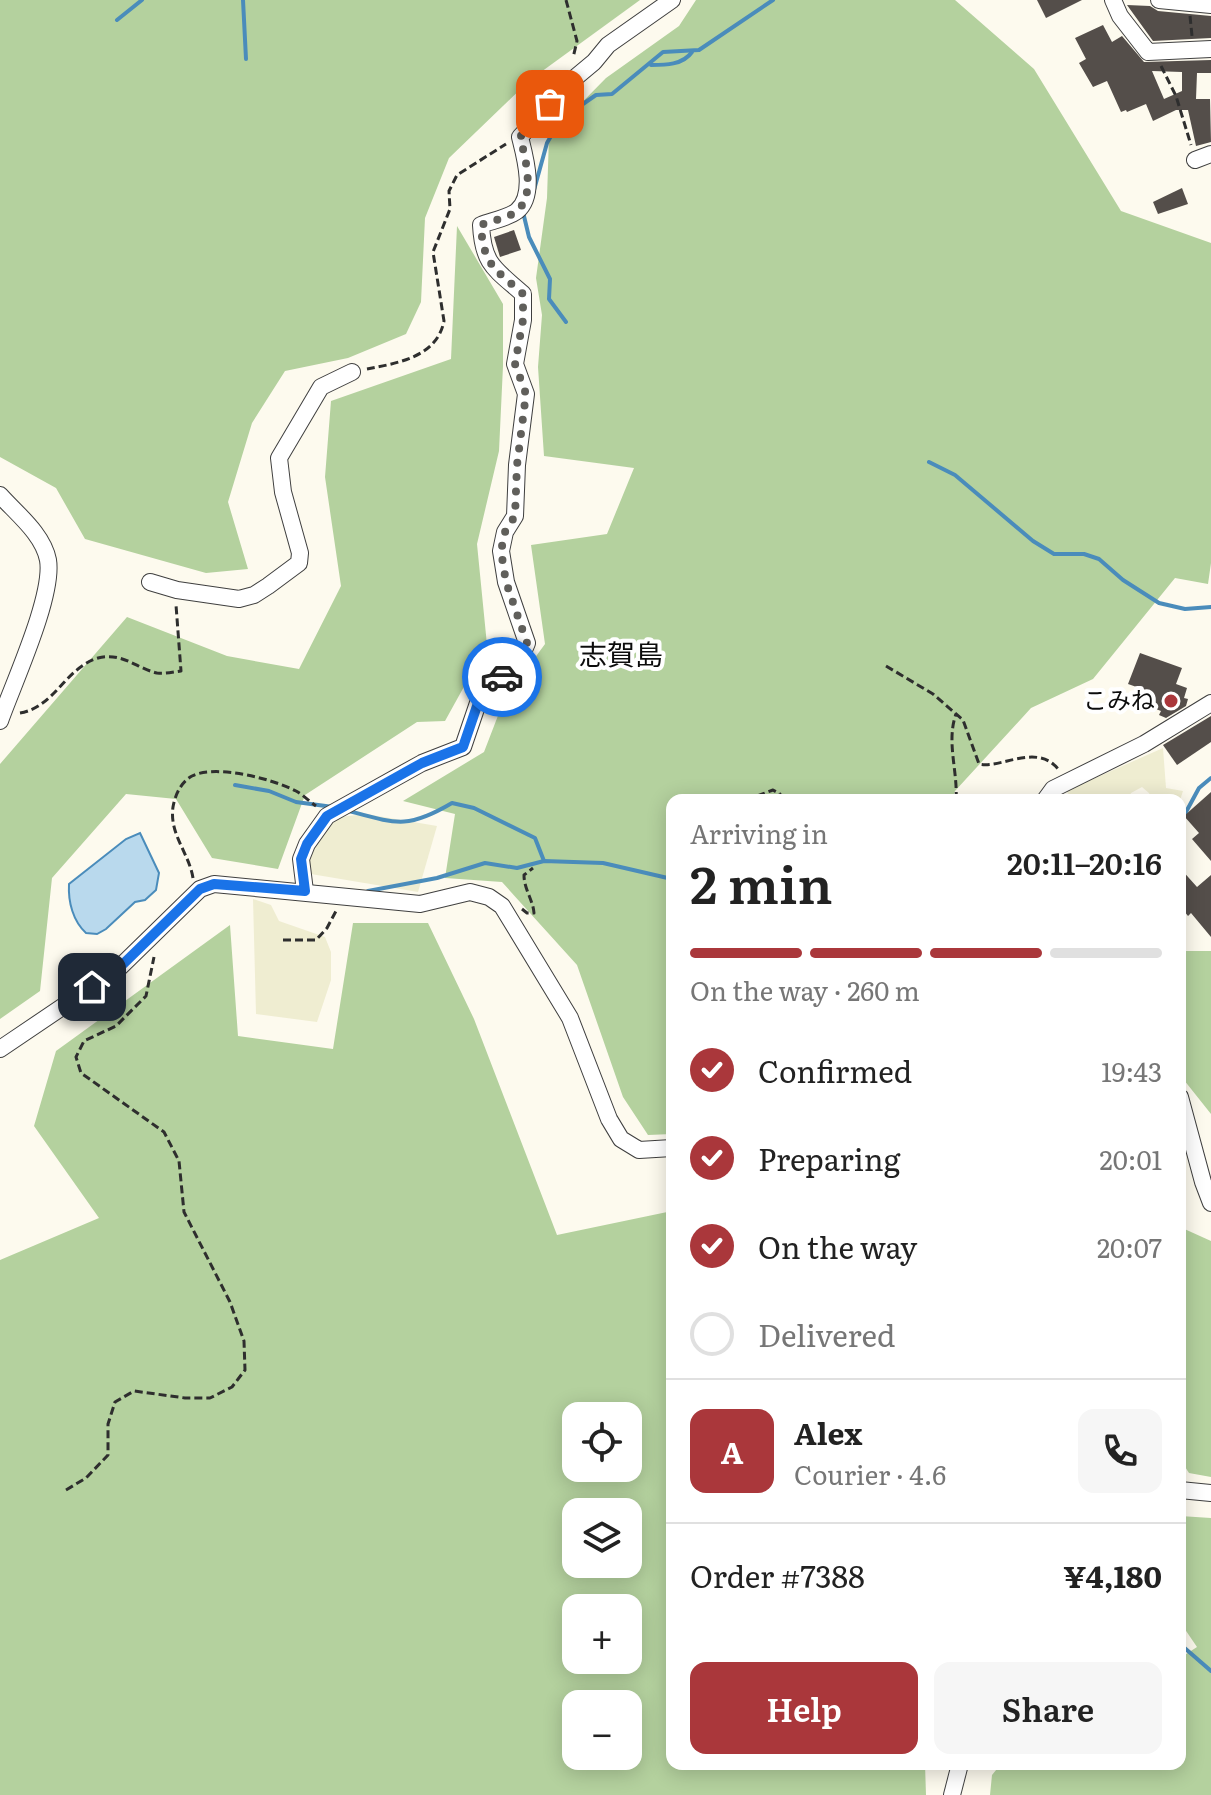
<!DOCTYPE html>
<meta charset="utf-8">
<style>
body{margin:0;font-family:Literata,"Noto Sans JP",serif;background:#f6f6f6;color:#222;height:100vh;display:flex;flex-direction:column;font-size:30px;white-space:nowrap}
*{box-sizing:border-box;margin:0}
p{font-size:26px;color:#767676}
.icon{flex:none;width:44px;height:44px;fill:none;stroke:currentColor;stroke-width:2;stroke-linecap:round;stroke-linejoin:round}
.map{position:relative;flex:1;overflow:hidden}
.details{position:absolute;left:666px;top:794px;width:520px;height:976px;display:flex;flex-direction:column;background:#fff;border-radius:16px;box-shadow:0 4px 20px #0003}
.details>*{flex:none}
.controls{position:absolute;left:562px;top:1402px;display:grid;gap:16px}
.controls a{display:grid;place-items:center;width:80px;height:80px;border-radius:16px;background:#fff;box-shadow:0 4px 20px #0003;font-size:40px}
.pin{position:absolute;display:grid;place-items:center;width:68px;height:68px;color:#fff;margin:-34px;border-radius:16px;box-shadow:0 4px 12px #0006}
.courier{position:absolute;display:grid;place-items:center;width:80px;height:80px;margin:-40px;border:6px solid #1a73e8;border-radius:50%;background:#fff;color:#222;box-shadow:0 2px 10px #0007}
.headline em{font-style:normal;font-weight:600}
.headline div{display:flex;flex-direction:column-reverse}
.headline{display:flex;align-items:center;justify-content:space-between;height:136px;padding:0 24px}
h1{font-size:52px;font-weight:600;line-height:60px}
.bar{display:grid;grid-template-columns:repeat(4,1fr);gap:12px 8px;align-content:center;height:96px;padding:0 24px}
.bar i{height:10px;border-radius:6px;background:#e0e0e0}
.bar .selected{background:#aa373b}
.bar p{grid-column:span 4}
.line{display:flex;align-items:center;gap:20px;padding:0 24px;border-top:2px solid #e0e0e0}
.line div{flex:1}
.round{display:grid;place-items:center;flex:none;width:84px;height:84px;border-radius:16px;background:#f6f6f6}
ol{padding:0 24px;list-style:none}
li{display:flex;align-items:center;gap:24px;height:88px}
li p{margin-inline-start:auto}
li .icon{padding:8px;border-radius:50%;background:#aa373b;color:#fff;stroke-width:4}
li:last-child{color:#767676}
li i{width:44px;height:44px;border:4px solid #e0e0e0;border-radius:50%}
.action{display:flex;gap:16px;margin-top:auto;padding:16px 24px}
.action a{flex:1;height:92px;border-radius:16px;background:#aa373b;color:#fff;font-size:32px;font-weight:600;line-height:92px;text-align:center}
.action a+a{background:#f6f6f6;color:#222}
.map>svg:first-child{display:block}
</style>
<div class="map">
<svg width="1211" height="1795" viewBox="0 0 1211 1795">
<rect width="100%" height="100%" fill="#fdfaee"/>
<g fill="#efedd1">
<polygon points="1163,748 1166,788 1183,791 1180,800 1152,800 1149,793 1142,787 1131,793 1128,800 1074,800 1066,791"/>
<polygon points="366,814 437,826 418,892 305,873 318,826 340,817"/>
<polygon points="253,899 271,905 279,921 325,937 331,952 331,980 317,1022 256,1014"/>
</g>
<g fill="#b4d19e" fill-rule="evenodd">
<polygon points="0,0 640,0 530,80 449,158 425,218 421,302 406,334 348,358 285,371 252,423 228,502 248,569 206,573 85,539 56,488 0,457"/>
<polygon points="696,0 955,0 1034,69 1121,211 1211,243 1211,563 1208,584 1175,578 1093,679 1031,708 955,791 952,800 672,800 672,1134 648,1135 623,1097 577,965 502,882 445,878 455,814 403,801 484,752 504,700 545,644 531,545 607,534 634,468 544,456 538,367 542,315 536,278 547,198 549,136 606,78 679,26"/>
<polygon points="457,226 503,304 503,366 499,451 477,544 487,645 445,721 417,722 305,795 278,869 212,858 176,799 126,794 52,878 40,991 0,1019 0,764 127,617 227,656 299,669 341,586 325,477 331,401 451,359"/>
<path d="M353,923H428L474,1019L557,1235L672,1211V1764H925L926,1795H0V1260L99,1218L34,1126L56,1051L230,925L238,1036L333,1049ZM628,1416V1468H576V1416ZM576,1512H628V1564H576ZM628,1608V1660H576V1608ZM628,1704V1756H576V1704Z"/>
<polygon points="1180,947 1184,951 1211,951 1211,1114 1180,1075"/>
<polygon points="1180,1227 1211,1241 1211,1477 1189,1473 1180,1459"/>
<polygon points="1180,1516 1211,1518 1211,1795 990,1795 992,1775 1001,1764 1180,1764 1180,1658 1197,1647 1180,1622"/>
</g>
<path fill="#b9d9ed" stroke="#4a8cbb" stroke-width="2" d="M140,833L159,873L156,890L145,900L135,902L106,929L97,934L86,933C73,921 68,902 69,884L126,839Z"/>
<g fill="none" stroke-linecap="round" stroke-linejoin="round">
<g stroke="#4a8cbb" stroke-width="4">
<polyline points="243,0 246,59"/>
<polyline points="117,20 142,0"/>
<path d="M651,65C665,65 683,65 692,52"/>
<polyline points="534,190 547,143 555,129 583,104 596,95 612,94 663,52 699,50 773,0"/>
<polyline points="523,212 529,237 550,279 549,299 566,322"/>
<polyline points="929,462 955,475 1033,541 1054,554 1084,554 1099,559 1123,580 1159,603 1185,609 1211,607"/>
<polyline points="235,785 269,791 296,802 333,807"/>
<path d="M349,811C397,824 408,829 452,803L474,808L535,838L544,861"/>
<polyline points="1180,823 1199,788 1211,778"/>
<polyline points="368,891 437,878 485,863 517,868 544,861 603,863 672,879"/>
<polyline points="1180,1644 1211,1671"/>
</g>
</g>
<g fill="#544e4a" fill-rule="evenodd">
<polygon points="1037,0 1082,0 1046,18"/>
<polygon points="1127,5 1150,6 1158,11 1211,16 1211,38 1153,41"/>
<path d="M1103,25L1112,42L1122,36L1144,62L1211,60V73H1197L1196,99H1210L1211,142L1196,146L1188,110H1176L1153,121L1146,104L1127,112L1126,110L1121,112L1107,81L1093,87L1079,63L1086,59L1075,38ZM1152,71L1182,72V91L1164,99Z"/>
<polygon points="1182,188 1188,204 1158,214 1153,202"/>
<polygon points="514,230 521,250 500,257 494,237"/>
<polygon points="1140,653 1182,668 1176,684 1187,688 1184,698 1188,699 1186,706 1166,718 1159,715 1161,711 1143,704 1148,691 1128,684"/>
<polygon points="1211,716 1211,742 1177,765 1163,745"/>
<polygon points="1211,792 1211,861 1192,839 1199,833 1184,816"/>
<polygon points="1180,868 1197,887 1211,875 1211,937 1191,913 1188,916 1180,906"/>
</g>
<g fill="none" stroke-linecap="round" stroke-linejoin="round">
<g stroke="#3f3f3f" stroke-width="18">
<g id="minor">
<polyline points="1113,0 1120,16 1148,52 1211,49"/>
<polyline points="1159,0 1211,5"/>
<polyline points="1195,160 1211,154"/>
<path d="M0,495C17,514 43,534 48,560C54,596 13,684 0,721"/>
<polyline points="150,582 177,590 239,599 254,595 268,586 299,563 300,553 283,492 279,458 321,387 352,372"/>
<polyline points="1045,800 1053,789 1144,744 1211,703"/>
<path d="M305,891L301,859L307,844L327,816L422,763L463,747L479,700L521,657L527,643L506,582L501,551L505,532L515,516L517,465L526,394L515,364L523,320V294C495,269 483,265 481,225C491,221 508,218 517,211C536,195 525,157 520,137L570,82L594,62L608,45L672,0"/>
<polyline points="0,1049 117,970 200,889 214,884 420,904 470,892 489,897 502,906 570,1018 609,1119 621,1139 639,1150 672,1148"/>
<polyline points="1180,1097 1203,1182 1211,1203"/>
<polyline points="1180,1490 1211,1493"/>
<polyline points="952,1795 960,1764"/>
</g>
</g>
<g stroke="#2e2e2e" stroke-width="3" stroke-dasharray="8 4" stroke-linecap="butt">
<polyline points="566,0 577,41 573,58"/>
<polyline points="1190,16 1192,36"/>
<polyline points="1161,66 1176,96 1191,145"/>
<path d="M367,369C398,363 437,357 444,321L433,252L450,209L449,191L457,175L506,144"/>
<path d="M886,666L933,694L963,720L979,764C1002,769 1037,742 1059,770"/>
<path d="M20,713C55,707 65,668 98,658C122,652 136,668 157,673C165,674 173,672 181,671L176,605"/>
<polyline points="746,800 773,790 780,794 778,800"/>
<path d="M956,800C958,771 946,742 956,714"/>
<path d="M193,878C189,853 169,834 173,807C175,795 181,782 192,776C216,764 273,779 296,791C303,795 309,801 316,806"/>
<path d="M522,909L527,913H534C533,900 524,889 524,875L533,868"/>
<polyline points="283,940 316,940 327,928 336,911"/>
<polyline points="66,1490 86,1478 108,1455 108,1424 115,1402 134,1391 185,1398 210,1398 232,1387 245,1370 244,1341 230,1302 184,1212 179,1161 164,1132 81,1073 76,1057 84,1041 116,1026 146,996 154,957"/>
</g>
<use href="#minor" stroke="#fff" stroke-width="16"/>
</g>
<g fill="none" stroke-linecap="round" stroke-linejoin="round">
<path stroke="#605f5b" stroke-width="8" stroke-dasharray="0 14.4" d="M502,677L521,657L527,643L506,582L501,551L505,532L515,516L517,465L526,394L515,364L523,320V294C495,269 483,265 481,225C491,221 508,218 517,211C536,195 525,157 520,137L550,104"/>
<polyline stroke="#1a73e8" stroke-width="10" points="92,987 117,970 200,889 214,884 305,891 301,859 307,844 327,816 422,763 463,747 479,700 502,677"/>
</g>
<circle fill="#aa373b" stroke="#fff" stroke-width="3" cx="1171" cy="701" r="8"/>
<g text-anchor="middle" stroke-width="8" stroke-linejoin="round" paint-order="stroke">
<g font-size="24" fill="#0c0c0c" stroke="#fff" text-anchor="end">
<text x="1155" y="709">こみね</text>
</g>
<g font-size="28" fill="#0c0c0c" stroke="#fff">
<text x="621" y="665">志賀島</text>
</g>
</g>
</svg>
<div class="controls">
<a><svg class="icon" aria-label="locate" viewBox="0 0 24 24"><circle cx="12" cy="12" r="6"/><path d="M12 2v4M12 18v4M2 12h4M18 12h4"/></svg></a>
<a><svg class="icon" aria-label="layers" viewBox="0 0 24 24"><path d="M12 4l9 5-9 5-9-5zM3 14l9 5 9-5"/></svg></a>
<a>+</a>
<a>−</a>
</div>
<div class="pin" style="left:550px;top:104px;background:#ea580c"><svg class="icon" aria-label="bag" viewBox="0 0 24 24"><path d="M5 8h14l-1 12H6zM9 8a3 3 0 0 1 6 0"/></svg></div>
<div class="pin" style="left:92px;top:987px;background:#1f2937"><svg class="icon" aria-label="home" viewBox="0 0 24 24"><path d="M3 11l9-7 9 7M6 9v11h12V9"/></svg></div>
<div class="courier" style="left:502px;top:677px"><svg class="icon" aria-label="car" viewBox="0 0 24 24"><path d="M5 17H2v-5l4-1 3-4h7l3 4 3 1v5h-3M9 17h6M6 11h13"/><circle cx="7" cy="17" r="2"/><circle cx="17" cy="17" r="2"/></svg></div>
<section class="details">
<div class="headline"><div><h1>2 min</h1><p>Arriving in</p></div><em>20:11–20:16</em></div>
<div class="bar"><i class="selected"></i><i class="selected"></i><i class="selected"></i><i></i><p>On the way · 260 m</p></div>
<ol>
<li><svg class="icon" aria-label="check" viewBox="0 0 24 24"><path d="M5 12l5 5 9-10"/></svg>Confirmed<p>19:43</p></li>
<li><svg class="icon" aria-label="check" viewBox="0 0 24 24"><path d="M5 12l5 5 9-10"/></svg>Preparing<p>20:01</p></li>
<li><svg class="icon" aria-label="check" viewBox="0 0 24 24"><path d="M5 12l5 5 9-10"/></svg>On the way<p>20:07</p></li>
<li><i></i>Delivered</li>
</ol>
<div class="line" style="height:144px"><b class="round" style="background:#aa373b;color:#fff">A</b><div><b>Alex</b><p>Courier · 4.6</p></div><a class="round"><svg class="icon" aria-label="phone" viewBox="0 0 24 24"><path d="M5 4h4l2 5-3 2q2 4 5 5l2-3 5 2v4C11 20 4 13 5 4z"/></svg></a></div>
<div class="line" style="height:104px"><div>Order #7388</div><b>¥4,180</b></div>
<div class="action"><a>Help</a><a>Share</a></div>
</section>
</div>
